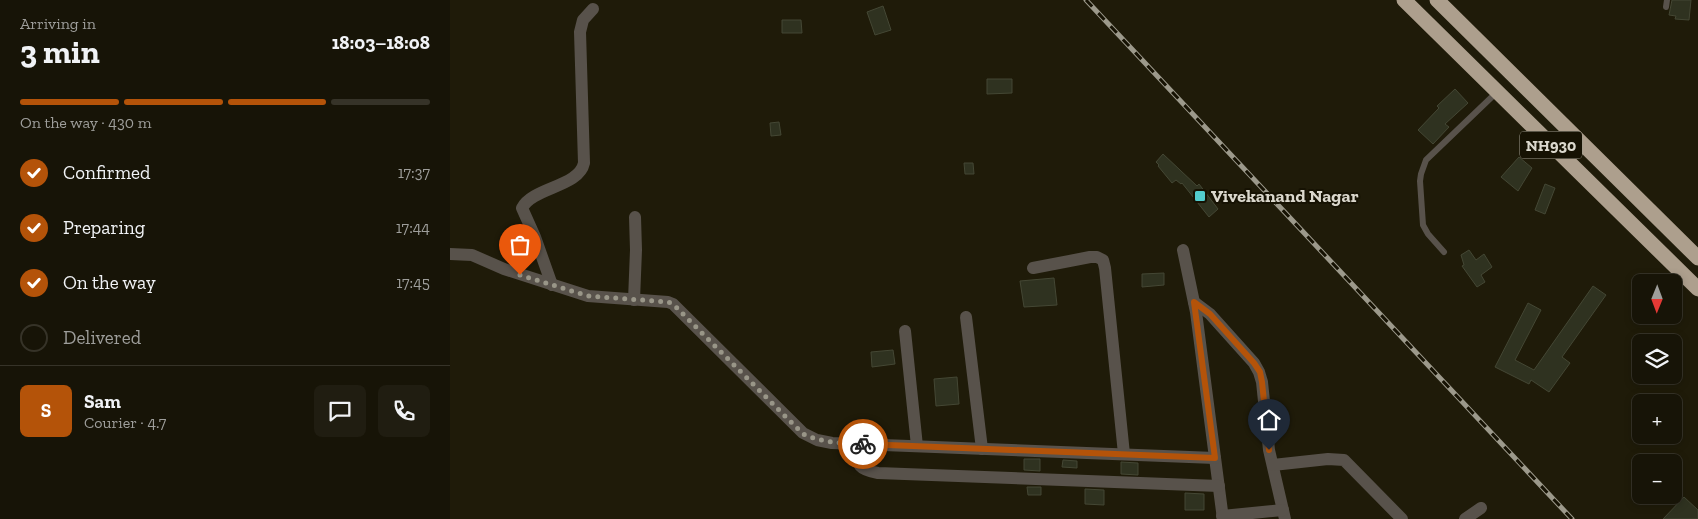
<!DOCTYPE html>
<meta charset="utf-8">
<style>
body{margin:0;font-family:"Zilla Slab",serif;background:#201d11;color:#f1f3f6;height:100vh;display:flex;flex-direction:column;font-size:19px;white-space:nowrap}
*{box-sizing:border-box;margin:0}
p{font-size:16px;color:#9e9e9b}
.icon{flex:none;width:28px;height:28px;fill:none;stroke:currentColor;stroke-width:2;stroke-linecap:round;stroke-linejoin:round}
.map{position:relative;flex:1;overflow:hidden}
.panel{display:flex;flex-direction:column;background:#171407;width:450px}
.panel>*{flex:none}
.needle{width:32px;rotate:181deg}
.buttons{position:absolute;left:1182px;top:274px;display:grid;gap:10px}
.buttons a{display:grid;place-items:center;width:50px;height:50px;border-radius:8px;background:#171407;box-shadow:0 2px 8px #0003,0 0 0 1px #363328;font-size:25px}
.pin{position:absolute;display:grid;place-items:center;width:42px;height:42px;color:#fff;margin:-51px -21px;border-radius:50% 50% 50% 0;rotate:-45deg;box-shadow:0 0 5px #0007}
.pin .icon{rotate:45deg}
.courier{position:absolute;display:grid;place-items:center;width:50px;height:50px;margin:-25px;border:4px solid #b45309;border-radius:50%;background:#fff;color:#222;box-shadow:0 1px 6px #0007}
.summary em{font-style:normal;font-weight:700}
.summary div{display:flex;flex-direction:column-reverse}
.summary{display:flex;align-items:center;justify-content:space-between;height:85px;padding:0 20px}
h1{font-size:32px;font-weight:700;line-height:38px}
.bar{display:grid;grid-template-columns:repeat(4,1fr);gap:8px 5px;align-content:center;height:60px;padding:0 20px}
.bar i{height:6px;border-radius:4px;background:#363328}
.bar .on{background:#b45309}
.bar p{grid-column:span 4}
.line{display:flex;align-items:center;gap:12px;padding:0 20px;border-top:1px solid #363328}
.line div{flex:1}
.round{display:grid;place-items:center;flex:none;width:52px;height:52px;border-radius:8px;background:#201d11}
ol{padding:0 20px;list-style:none}
li{display:flex;align-items:center;gap:15px;height:55px}
li p{margin-inline-start:auto}
li .icon{padding:5px;border-radius:50%;background:#b45309;color:#fff;stroke-width:4}
li:last-child{color:#9e9e9b}
li i{width:28px;height:28px;border:2px solid #363328;border-radius:50%}
main{display:flex;flex:1;min-height:0}
.map>svg:first-child{display:block}
</style>
<main>
<section class="panel">
<div class="summary"><div><h1>3 min</h1><p>Arriving in</p></div><em>18:03–18:08</em></div>
<div class="bar"><i class="on"></i><i class="on"></i><i class="on"></i><i></i><p>On the way · 430 m</p></div>
<ol>
<li><svg class="icon" aria-label="check" viewBox="0 0 24 24"><path d="M5 12l5 5 9-10"/></svg>Confirmed<p>17:37</p></li>
<li><svg class="icon" aria-label="check" viewBox="0 0 24 24"><path d="M5 12l5 5 9-10"/></svg>Preparing<p>17:44</p></li>
<li><svg class="icon" aria-label="check" viewBox="0 0 24 24"><path d="M5 12l5 5 9-10"/></svg>On the way<p>17:45</p></li>
<li><i></i>Delivered</li>
</ol>
<div class="line" style="height:90px"><b class="round" style="background:#b45309;color:#fff">S</b><div><b>Sam</b><p>Courier · 4.7</p></div><a class="round"><svg class="icon" aria-label="chat" viewBox="0 0 24 24"><path d="M4 5h16v11H9l-5 4z"/></svg></a><a class="round"><svg class="icon" aria-label="phone" viewBox="0 0 24 24"><path d="M5 4h4l2 5-3 2q2 4 5 5l2-3 5 2v4C11 20 4 13 5 4z"/></svg></a></div>
</section>
<div class="map">
<svg width="1248" height="519" viewBox="0 0 1248 519">
<rect width="100%" height="100%" fill="#1f1b09"/>
<g fill="#2f3220" stroke="#444734">
<polygon points="1222,0 1241,0 1239,20 1225,19 1226,16 1219,15"/>
<polygon points="433,6 441,30 425,35 417,12"/>
<polygon points="332,20 351,20 352,33 332,33"/>
<polygon points="537,79 562,79 562,93 537,94"/>
<polygon points="1005,89 1018,103 995,124 999,127 983,144 968,130 989,108 987,106"/>
<polygon points="329,122 331,135 321,136 320,123"/>
<polygon points="713,154 747,186 749,184 768,209 759,217 732,183 731,184 726,180 722,183 708,166 709,165 706,162"/>
<polygon points="1069,157 1082,168 1068,191 1051,177"/>
<polygon points="514,163 523,163 524,174 515,174"/>
<polygon points="1095,184 1105,188 1095,214 1085,210"/>
<polygon points="1019,250 1026,260 1034,254 1042,267 1031,275 1035,282 1027,287 1012,266 1014,265 1011,255"/>
<polygon points="714,273 714,285 692,287 692,274"/>
<polygon points="604,278 607,305 574,307 570,281"/>
<polygon points="1143,286 1156,295 1112,357 1120,363 1099,392 1081,380 1079,384 1045,367 1078,303 1091,310 1065,360 1084,370"/>
<polygon points="443,350 445,364 422,367 421,352"/>
<polygon points="507,377 509,404 486,406 484,379"/>
<polygon points="574,459 590,459 590,471 574,470"/>
<polygon points="613,460 627,461 627,468 612,467"/>
<polygon points="671,462 688,463 688,475 671,474"/>
<polygon points="577,487 591,487 591,495 578,495"/>
<polygon points="635,489 654,490 654,505 635,504"/>
<polygon points="735,493 754,494 754,510 735,510"/>
<polygon points="1234,497 1248,510 1248,519 1213,519"/>
</g>
<g fill="none" stroke-linecap="round" stroke-linejoin="round">
<g stroke="#58524b" stroke-width="6">
<polyline points="1216,7 1217,0"/>
<polyline points="994,252 978,234 973,225 970,181 971,174 976,160 1047,92"/>
</g>
<g stroke="#58524b" stroke-width="12">
<polyline points="733,250 746,312 773,519"/>
<polyline points="0,254 22,255 54,269 138,296 218,302 223,304 353,433 367,440 382,443 765,458"/>
<polyline points="583,268 640,257 647,257 653,260 655,268 674,454"/>
<path d="M102,285L85,237L72,208C83,187 129,187 134,163L130,32L133,20L143,9"/>
<polyline points="184,300 186,250 185,217"/>
<polyline points="744,302 760,314 804,363 809,372 812,382 819,450 835,519"/>
<polyline points="516,317 532,449"/>
<polyline points="455,331 467,446"/>
<path d="M404,444C408,464 406,469 428,473L769,486"/>
<polyline points="823,465 878,459 894,460 952,519"/>
<polyline points="772,516 833,510"/>
<polyline points="1015,519 1031,508"/>
</g>
<g stroke="#ad9f8d" stroke-width="15">
<polyline points="954,0 1248,289"/>
<polyline points="987,0 1248,258"/>
</g>
<g stroke="#9c998b" stroke-width="5">
<polyline id="rail" points="636,0 1122,519"/>
</g>
<use href="#rail" stroke="#161203" stroke-width="3" stroke-dasharray="9" stroke-linecap="butt"/>
</g>
<g fill="none" stroke-linecap="round" stroke-linejoin="round">
<path stroke="#999688" stroke-width="5" stroke-dasharray="0 9" d="M70,275L138,296L218,302L223,304L353,434C373,443 392,443 413,444"/>
<polyline stroke="#b45309" stroke-width="6" points="413,444 765,458 744,302 760,314 804,363 810,372 812,382 819,450"/>
</g>
<rect fill="#52cdce" stroke="#161203" stroke-width="2" x="744" y="190" width="12" height="12" rx="2.5"/>
<g text-anchor="middle" stroke-width="4" stroke-linejoin="round" paint-order="stroke">
<rect fill="#161203" stroke="#a09d90" stroke-width="1" x="1070" y="131.5" width="62" height="27" rx="4"/>
<g font-size="16" font-weight="bold" fill="#dbd8cd">
<text x="1101" y="151">NH930</text>
</g>
<g font-size="18" font-weight="bold" fill="#dbd8cd" stroke="#161203" text-anchor="start">
<text x="761" y="202">Vivekanand Nagar</text>
</g>
</g>
</svg>
<div class="buttons">
<a><svg class="needle" viewBox="-14 -14 28 28"><path d="M0-13l5 13h-10z" fill="#e53935"/><path d="M0 13l5-13h-10z" fill="#9e9e9b"/></svg></a>
<a><svg class="icon" aria-label="layers" viewBox="0 0 24 24"><path d="M12 4l9 5-9 5-9-5zM3 14l9 5 9-5"/></svg></a>
<a>+</a>
<a>−</a>
</div>
<div class="pin" style="left:70px;top:275px;background:#ea580c"><svg class="icon" aria-label="bag" viewBox="0 0 24 24"><path d="M5 8h14l-1 12H6zM9 8a3 3 0 0 1 6 0"/></svg></div>
<div class="pin" style="left:819px;top:450px;background:#1f2937"><svg class="icon" aria-label="home" viewBox="0 0 24 24"><path d="M3 11l9-7 9 7M6 9v11h12V9"/></svg></div>
<div class="courier" style="left:413px;top:444px"><svg class="icon" aria-label="bike" viewBox="0 0 24 24"><circle cx="6" cy="16" r="4"/><circle cx="18" cy="16" r="4"/><path d="M6 16l4-8h5l3 8M10 8l3 8H6M13 5h3"/></svg></div>
</div>
</main>
